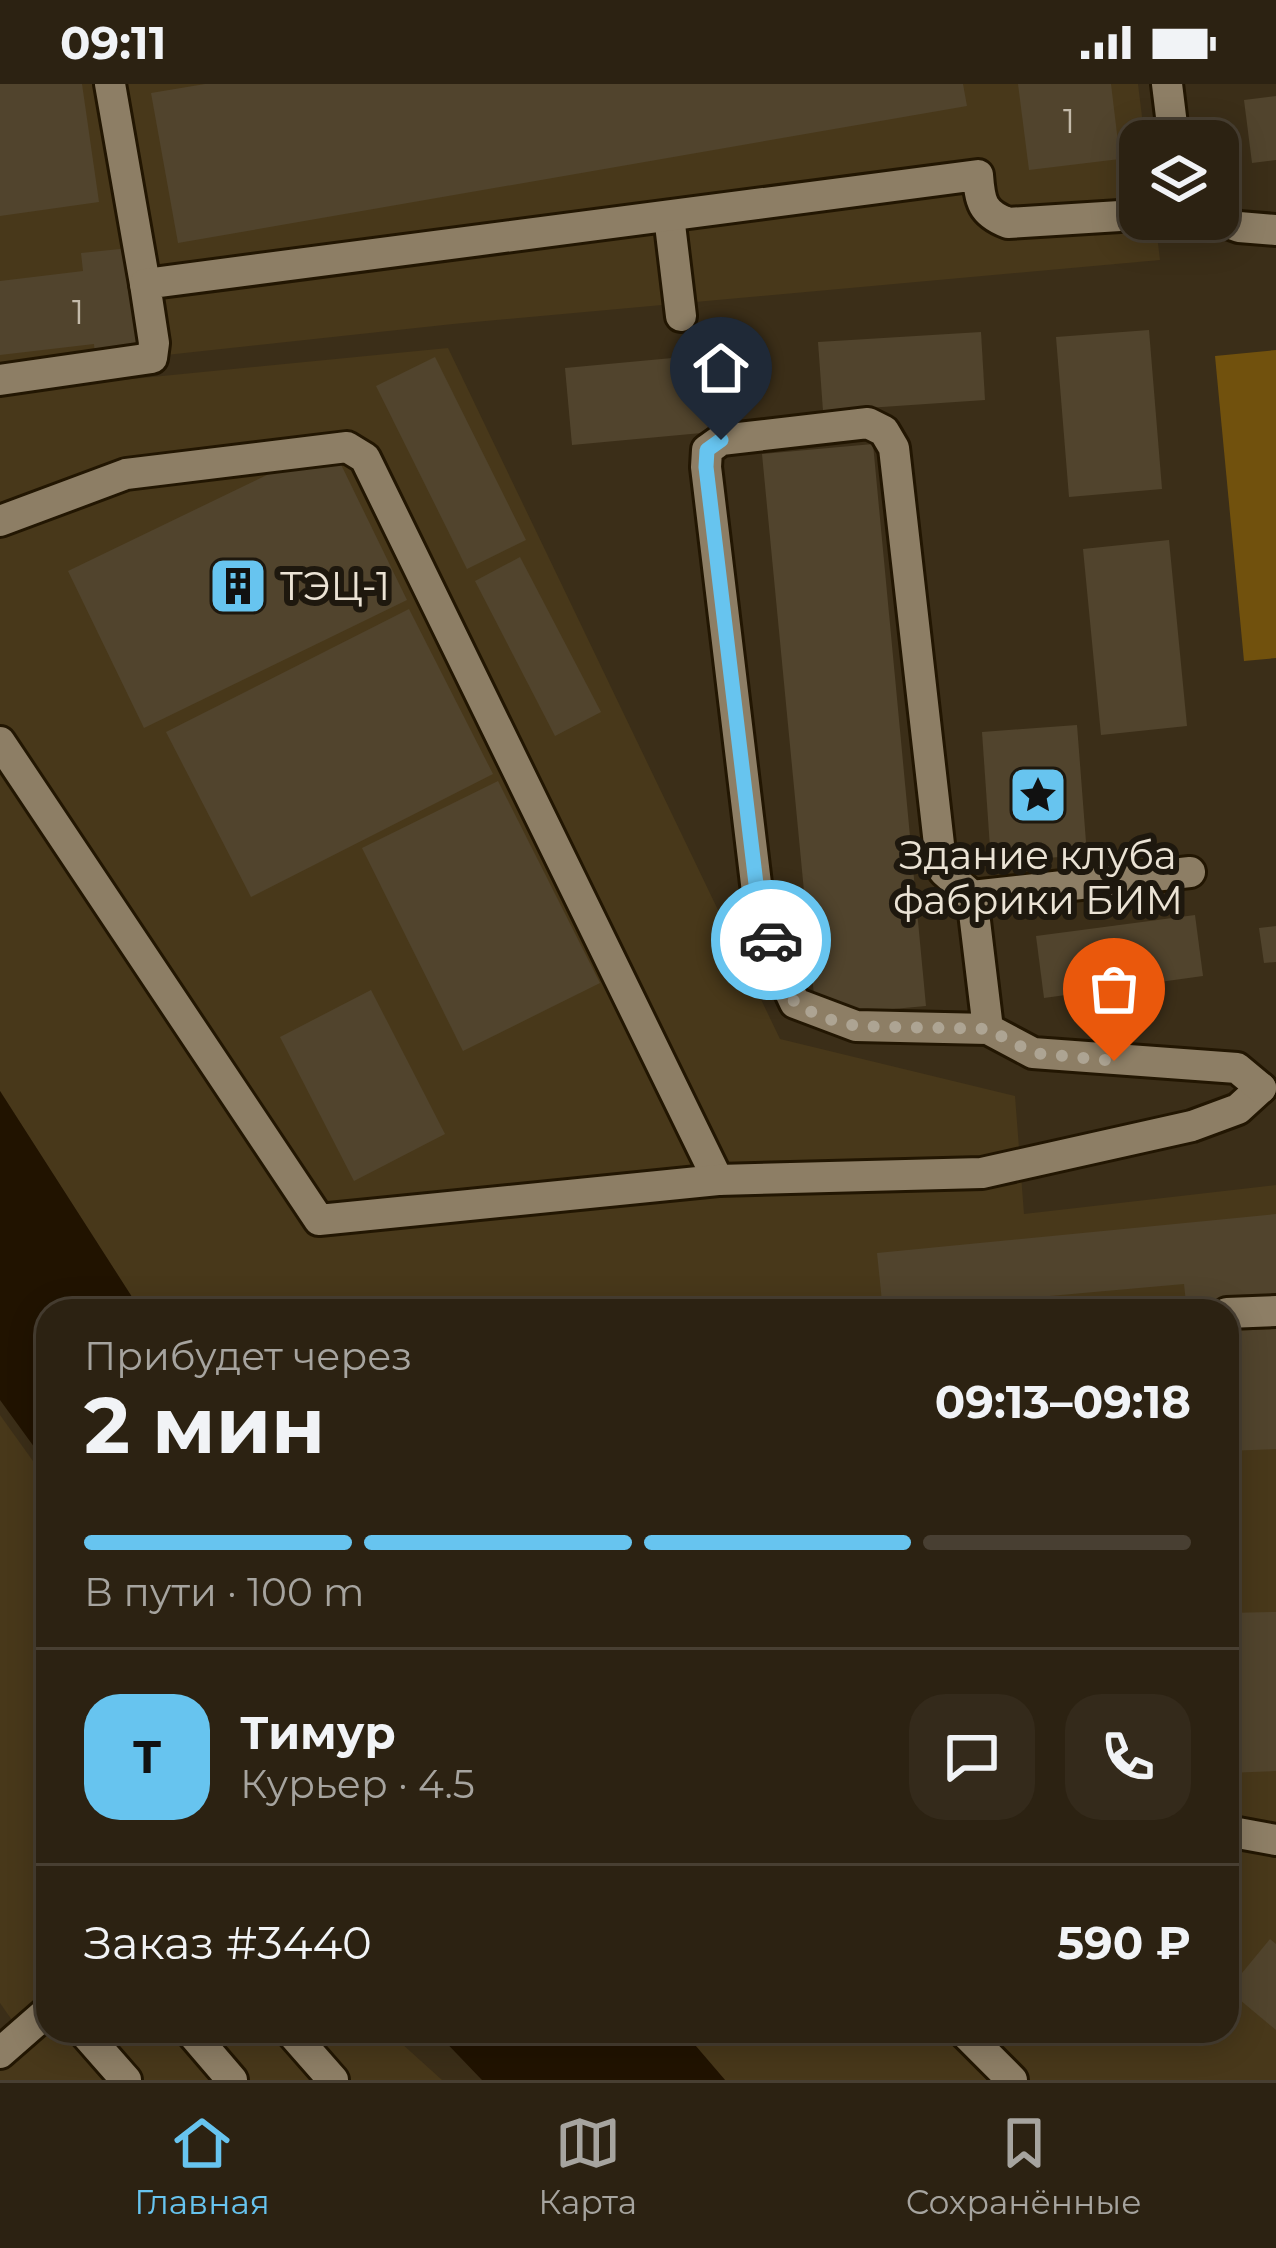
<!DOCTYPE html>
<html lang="ru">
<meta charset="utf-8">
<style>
body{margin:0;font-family:Montserrat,sans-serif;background:#342a1b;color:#f1f3f6;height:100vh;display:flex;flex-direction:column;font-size:45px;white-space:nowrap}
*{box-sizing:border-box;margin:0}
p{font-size:39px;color:#a6a49f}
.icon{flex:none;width:66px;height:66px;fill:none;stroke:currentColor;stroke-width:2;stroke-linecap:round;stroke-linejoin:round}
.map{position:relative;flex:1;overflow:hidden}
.side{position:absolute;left:36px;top:1215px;width:1203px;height:744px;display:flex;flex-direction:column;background:#2c2212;border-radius:36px;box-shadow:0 6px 30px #0003,0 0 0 3px #483f32}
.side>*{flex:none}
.tools{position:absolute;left:1119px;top:36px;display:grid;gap:24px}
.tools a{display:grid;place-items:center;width:120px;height:120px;border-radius:24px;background:#2c2212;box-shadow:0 6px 30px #0003,0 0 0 3px #483f32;font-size:60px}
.pin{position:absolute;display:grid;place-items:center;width:102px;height:102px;color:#fff;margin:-123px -51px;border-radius:50% 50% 50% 0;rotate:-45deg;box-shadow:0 0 12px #0007}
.pin .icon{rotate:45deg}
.courier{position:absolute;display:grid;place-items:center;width:120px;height:120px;margin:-60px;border:9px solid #67c4ef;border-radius:50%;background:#fff;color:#222;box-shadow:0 3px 15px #0007}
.headline em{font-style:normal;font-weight:700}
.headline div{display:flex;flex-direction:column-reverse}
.headline{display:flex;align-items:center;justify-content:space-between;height:204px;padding:0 48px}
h1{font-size:78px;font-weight:700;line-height:90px}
.bar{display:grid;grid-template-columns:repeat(4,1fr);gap:18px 12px;align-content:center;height:144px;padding:0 48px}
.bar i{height:15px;border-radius:9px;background:#483f32}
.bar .selected{background:#67c4ef}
.bar p{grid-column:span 4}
.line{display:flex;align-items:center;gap:30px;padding:0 48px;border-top:3px solid #483f32}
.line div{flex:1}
.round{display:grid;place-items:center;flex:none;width:126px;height:126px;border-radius:36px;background:#342a1b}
.status{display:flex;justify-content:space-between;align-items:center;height:84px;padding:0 60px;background:#2c2212;direction:ltr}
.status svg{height:33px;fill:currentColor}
.menu{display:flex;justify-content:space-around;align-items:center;height:168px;border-top:3px solid #483f32;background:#2c2212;font-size:33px;color:#a6a49f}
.menu a{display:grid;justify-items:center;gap:6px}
.menu .selected{color:#67c4ef}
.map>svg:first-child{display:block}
</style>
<div class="status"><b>09:11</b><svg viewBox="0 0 49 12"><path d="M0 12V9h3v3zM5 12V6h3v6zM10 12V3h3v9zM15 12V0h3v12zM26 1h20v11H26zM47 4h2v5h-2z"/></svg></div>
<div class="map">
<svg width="1276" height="1996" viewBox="0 0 1276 1996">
<rect width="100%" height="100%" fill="#3b2e18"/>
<g fill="#48381a">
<polygon points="0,0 1138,0 1145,57 1140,57 1140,135 1155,135 1160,176 453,240 0,289"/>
<polygon points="448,264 780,955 1015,1012 1024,1130 1276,1101 1276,1996 725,1996 683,1947 1227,1947 1227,1227 141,1227 0,1007 0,308"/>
<polygon points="0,1331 48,1398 48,1907 14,1939 0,1919"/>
<polygon points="48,1941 48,1947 408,1947 401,1959 442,1996 0,1996 0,1982"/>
</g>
<polygon fill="#71510d" points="1276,266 1276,574 1244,577 1215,272"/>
<g fill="#211300">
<polygon points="0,1007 141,1227 48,1227 48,1382 0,1316"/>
<polygon points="435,1947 683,1947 725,1996 482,1996"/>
</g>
<g fill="#51442d">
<polygon points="0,0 82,0 99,118 0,132"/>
<polygon points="205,0 963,0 967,22 178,159 151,9"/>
<polygon points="1018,0 1111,0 1120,75 1029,86"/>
<polygon points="1276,12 1276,76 1252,79 1244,16"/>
<polygon points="149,162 160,264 95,272 94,260 0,271 0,197 83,187 81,169"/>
<polygon points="1149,246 1162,405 1069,413 1056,253"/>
<polygon points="981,248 985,316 823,327 818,258"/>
<polygon points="726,269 734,346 572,361 565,284"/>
<polygon points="435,273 526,456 467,485 376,302"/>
<polygon points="331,360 407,516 144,644 68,487"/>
<polygon points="873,360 926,922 816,932 762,370"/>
<polygon points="1169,456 1187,642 1101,651 1083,465"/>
<polygon points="520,473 601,628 555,652 475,497"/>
<polygon points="409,525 493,690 251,813 166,648"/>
<polygon points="1077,641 1087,771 991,778 982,648"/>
<polygon points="498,697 600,899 463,967 362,764"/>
<polygon points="1195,831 1203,892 1044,914 1036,852"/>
<polygon points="1276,842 1276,878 1264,879 1259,844"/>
<polygon points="371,906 445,1050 354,1097 280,953"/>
<polygon points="1276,1130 1276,1211 1186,1219 1184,1200 883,1227 877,1169"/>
<polygon points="1276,1245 1276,1365 1227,1367 1227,1247"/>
<polygon points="1276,1528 1276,1687 1227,1689 1227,1529"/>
<polygon points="1270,1855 1276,1860 1276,1946 1228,1906"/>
</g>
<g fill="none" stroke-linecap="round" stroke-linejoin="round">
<g stroke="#221602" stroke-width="36">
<g id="minor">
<polyline points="110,0 145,200"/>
<polyline points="1167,0 1174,57"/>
<polyline points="669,132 681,232"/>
<polyline points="1217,135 1239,143 1276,146"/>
<path d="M0,296L152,274L154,259L145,200L978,91C980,118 982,129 1008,139L1120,132L1140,123"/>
<polyline points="0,437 126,390 347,363 365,374 718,1096"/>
<polyline points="0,658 319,1136 718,1096 982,1089 1192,1042 1238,1025 1261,1004"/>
<polyline points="972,812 1190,788"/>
<polyline points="988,945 972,812 944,787 941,778 894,364 884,347 868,339 721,356 707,366 706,383 757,808 780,887 795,919 856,942 988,945 1033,969 1237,984 1261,1004"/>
<polyline points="1227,1229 1276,1227"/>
<polyline points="1227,1747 1276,1756"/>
<polyline points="83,1947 126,1996"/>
<polyline points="190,1947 232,1996"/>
<polyline points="290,1947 333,1996"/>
<polyline points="963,1947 1012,1996"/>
<polyline points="0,1969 48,1927"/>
</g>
</g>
<use href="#minor" stroke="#8d7e65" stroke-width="30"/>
</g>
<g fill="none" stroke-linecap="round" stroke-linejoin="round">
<polyline stroke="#ada493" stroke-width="12" stroke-dasharray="0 21.6" points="771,856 795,920 824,934 856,942 988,945 1033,969 1114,977"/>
<polyline stroke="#67c4ef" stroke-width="15" points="721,356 707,366 706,383 757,808 771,856"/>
</g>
<defs>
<g id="building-square" transform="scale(3)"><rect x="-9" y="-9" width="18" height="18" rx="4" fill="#67c4ef" stroke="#1e180e"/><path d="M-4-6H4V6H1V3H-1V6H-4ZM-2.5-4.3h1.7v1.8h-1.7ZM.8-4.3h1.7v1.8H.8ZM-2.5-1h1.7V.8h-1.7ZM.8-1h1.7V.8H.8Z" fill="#111"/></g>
<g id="sight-square" transform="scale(3)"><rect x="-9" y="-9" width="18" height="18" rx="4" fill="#67c4ef" stroke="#1e180e"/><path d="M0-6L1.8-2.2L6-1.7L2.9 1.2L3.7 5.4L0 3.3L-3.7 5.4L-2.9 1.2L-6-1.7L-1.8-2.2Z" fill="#111"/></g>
</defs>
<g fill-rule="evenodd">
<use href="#building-square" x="238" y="502"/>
<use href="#sight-square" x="1038" y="711"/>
</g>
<g text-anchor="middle" stroke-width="12" stroke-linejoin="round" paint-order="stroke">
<g font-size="33" fill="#c4bbab">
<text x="1069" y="49">1</text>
<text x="78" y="240">1</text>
</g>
<g font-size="39" fill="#ebe3d5" stroke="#1e180e" text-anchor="start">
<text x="280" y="516">ТЭЦ-1</text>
<text x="1038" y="785" text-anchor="middle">Здание клуба<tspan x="1038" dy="45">фабрики БИМ</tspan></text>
</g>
</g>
</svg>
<div class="tools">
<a><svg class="icon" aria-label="layers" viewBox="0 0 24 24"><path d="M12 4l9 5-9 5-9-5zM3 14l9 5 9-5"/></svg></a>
</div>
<div class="pin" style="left:1114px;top:977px;background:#ea580c"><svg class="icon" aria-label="bag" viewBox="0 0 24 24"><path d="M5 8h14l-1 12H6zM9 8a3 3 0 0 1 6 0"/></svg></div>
<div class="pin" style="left:721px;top:356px;background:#1f2937"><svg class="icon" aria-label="home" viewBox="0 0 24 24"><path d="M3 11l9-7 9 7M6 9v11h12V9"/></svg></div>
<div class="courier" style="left:771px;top:856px"><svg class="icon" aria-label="car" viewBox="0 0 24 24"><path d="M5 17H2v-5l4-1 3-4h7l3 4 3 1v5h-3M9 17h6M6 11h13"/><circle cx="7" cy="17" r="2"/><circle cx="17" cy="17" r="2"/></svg></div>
<section class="side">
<div class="headline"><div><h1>2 мин</h1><p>Прибудет через</p></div><em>09:13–09:18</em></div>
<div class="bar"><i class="selected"></i><i class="selected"></i><i class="selected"></i><i></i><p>В пути · 100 m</p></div>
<div class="line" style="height:216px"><b class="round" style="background:#67c4ef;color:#111">Т</b><div><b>Тимур</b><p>Курьер · 4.5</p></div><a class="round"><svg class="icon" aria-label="chat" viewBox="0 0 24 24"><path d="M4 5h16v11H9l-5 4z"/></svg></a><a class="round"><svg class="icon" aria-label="phone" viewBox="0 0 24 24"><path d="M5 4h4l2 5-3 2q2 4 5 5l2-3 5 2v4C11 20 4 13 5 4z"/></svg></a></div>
<div class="line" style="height:156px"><div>Заказ #3440</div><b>590 ₽</b></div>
</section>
</div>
<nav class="menu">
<a class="selected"><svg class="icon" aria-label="home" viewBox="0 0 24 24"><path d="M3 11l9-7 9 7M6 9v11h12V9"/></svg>Главная</a>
<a><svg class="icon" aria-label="map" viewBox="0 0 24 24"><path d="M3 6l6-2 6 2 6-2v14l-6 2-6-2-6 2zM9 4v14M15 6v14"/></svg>Карта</a>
<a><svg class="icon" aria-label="saved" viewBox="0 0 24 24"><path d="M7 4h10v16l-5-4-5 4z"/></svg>Сохранённые</a>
</nav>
